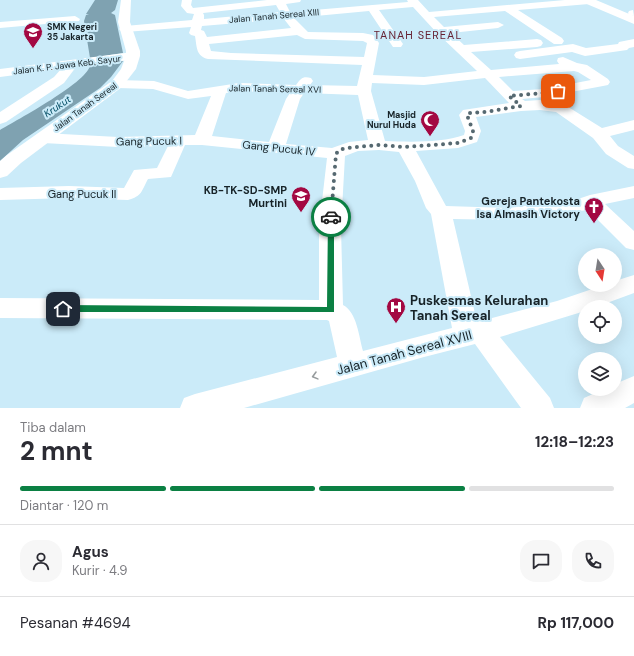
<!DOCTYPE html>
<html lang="id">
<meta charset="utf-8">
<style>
body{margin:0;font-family:"DM Sans",sans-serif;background:#f7f7f7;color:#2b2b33;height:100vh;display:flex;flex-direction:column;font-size:15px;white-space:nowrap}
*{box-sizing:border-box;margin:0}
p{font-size:13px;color:#7c7c81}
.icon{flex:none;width:22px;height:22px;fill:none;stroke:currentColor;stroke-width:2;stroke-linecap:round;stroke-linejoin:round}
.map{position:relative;height:408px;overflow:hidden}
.drawer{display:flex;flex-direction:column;background:#fff;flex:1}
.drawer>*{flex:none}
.needle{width:26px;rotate:168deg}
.tools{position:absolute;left:578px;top:248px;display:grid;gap:8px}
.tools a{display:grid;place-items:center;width:44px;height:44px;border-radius:50%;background:#fff;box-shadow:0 4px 16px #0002;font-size:20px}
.pin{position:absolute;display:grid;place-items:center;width:34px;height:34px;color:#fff;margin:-17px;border-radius:8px;box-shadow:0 2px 6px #0006}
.courier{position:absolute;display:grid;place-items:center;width:40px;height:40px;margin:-20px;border:3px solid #0b8043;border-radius:50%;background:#fff;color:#222;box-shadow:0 1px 5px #0007}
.summary em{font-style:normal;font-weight:700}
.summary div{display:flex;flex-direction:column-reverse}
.summary{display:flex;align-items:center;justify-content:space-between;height:68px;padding:0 20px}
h1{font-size:26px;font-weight:700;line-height:30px}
.bar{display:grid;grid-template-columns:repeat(4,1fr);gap:6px 4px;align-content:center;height:48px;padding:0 20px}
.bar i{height:5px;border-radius:3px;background:#e1e1e2}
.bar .current{background:#0b8043}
.bar p{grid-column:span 4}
.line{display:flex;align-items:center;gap:10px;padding:0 20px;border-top:1px solid #e1e1e2}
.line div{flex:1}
.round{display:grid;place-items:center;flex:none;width:42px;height:42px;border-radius:16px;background:#f7f7f7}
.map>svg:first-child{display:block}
</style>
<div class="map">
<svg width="634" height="408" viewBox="0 0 634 408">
<rect width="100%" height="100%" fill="#cbebf9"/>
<g fill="#7fa2b1">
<polygon points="95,0 118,0 115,10 111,13 115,15 123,53 90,58 84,21 86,15 89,14 86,14"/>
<path d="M122,60L123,61L111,77L100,88L23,140L0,161V130C15,121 92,80 90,64Z"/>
</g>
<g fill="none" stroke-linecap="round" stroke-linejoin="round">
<g fill="#fff" fill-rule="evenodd">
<path d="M182,0H192L191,5L193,8L267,0H301L300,2L286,4L290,12L408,2L407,0H418L429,12L565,0H593V3L589,4L518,10L562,38L564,41L562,44H554L505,11L434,17L444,27L498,22L504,25L498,28L451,33L464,45L537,39L541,40L543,43L541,46L537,47L471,52L491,70L559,64L557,61L558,58L563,57L577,63L587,65L608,79L610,82L608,85L603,86L544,97L522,99L525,101L540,100L565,105L602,128L634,120V130L610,136L618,146L634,156V169L628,168L606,154L593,138L556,112L540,110L521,111L476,117L481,131L477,142L458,148L416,151L446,206L509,208L578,199L590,195L634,186V198L605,204L634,231V250L626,248L588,210L509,220L453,219L477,322L557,301L604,285H615V281L634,275V293L596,307H585V311L500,337L550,398L554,408H521L475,344L424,357L244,408H180L184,398L195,394L337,357L329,321L327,320L0,318V298L319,300V227L327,158L202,145H185L171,177L148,179C141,192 142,196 128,200L69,198L0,200V188L69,186L124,188L134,170L157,168L168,146L118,147L43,143L37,142L35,138L37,134L43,133L118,137L195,135L211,96L188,99L153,89L117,88L112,87L110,84L112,81L117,80L154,81L188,91L239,83L296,85C301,78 303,76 311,78L313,81L310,85L357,86L362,65L208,59C196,56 197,48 195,36L191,35L189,33L191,27L125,32L121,31L119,29L121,27L125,26L192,20L194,14L187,13L181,6ZM276,5L280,12L204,19V15L203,13ZM413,7L437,33L477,71L424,77L373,75L379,43L373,35L363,33L308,32L294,18L369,11L393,47H401L403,44L379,10ZM284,19L291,28L207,37L204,31L201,30L202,26ZM297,35L305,39L363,41L367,43L364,57L231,53L211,51L209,44ZM574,71L578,72L591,80L544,89L513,91L499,77ZM485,78L509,103L463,110L459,115L465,131L464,135C442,143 409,142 385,141L371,91L372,83L424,85ZM239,91L290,93L286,99L269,142L212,136L226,93ZM304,93L358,95L368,140L349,142L332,148L286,144L300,99ZM379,150L399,152L415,181L426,208L431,214L452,328L363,351C359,337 357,312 343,305L341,227L345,156L358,151Z"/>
<polygon points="633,10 634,16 629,15 628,13 629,11"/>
<polygon points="75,16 80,19 79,21 0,28 0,22"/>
<polygon points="634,39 634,47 629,48 627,50 585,56 572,52 520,59 516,58 514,55 516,52 520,51 573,44 586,48 618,44 619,42"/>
<polygon points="133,52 137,53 139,56 137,59 76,67 64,83 6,122 0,124 0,112 54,77 61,69 0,77 0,69"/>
<polygon points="634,376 634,403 625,408 580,408 584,398 604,389 615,389 615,384"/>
</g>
<g fill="#fff" fill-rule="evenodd">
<polygon points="121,0 131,0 130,22 140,51 140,56 136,69 122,87 21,163 7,176 0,178 0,161 7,155 112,81 121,69 126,56 126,51 118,22"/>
<polygon points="581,0 596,0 634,16 634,24 582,2"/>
</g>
</g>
<defs><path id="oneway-chevron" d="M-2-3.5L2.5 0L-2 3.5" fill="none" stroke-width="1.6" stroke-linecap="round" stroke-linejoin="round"/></defs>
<use stroke="#979c9e" href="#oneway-chevron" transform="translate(315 376) rotate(165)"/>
<polygon fill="#0b8043" points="331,215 334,217 334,312 63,312 59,309 63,305 327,307 328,217"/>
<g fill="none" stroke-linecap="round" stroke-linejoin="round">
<polyline stroke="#566971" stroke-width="4" stroke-dasharray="0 7.2" points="331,217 336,154 339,150 347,148 378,145 405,147 458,143 471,138 473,131 467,115 468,113 485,112 521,106 509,96 544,93 558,91"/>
</g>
<defs>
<g id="school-pin" transform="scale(1)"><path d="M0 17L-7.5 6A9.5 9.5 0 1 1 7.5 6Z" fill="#a30842" stroke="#cbebf9"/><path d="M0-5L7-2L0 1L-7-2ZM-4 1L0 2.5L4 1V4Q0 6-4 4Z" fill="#fff"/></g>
<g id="mosque-pin" transform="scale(1)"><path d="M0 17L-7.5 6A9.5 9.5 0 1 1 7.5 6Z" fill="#a30842" stroke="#cbebf9"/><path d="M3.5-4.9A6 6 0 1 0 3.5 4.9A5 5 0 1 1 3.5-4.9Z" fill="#fff"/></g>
<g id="church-pin" transform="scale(1)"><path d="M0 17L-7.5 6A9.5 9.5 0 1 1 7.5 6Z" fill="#a30842" stroke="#cbebf9"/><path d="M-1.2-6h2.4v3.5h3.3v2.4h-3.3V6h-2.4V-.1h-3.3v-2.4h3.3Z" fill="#fff"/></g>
<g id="hospital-pin" transform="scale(1)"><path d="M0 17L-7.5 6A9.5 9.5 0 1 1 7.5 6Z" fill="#a30842" stroke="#cbebf9"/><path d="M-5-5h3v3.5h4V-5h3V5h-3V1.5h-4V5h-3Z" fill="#fff"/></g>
</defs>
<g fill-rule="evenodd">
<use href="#school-pin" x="33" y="32"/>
<use href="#mosque-pin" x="430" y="120"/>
<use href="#school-pin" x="301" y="196"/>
<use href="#church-pin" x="594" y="207"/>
<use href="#hospital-pin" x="396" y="307"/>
</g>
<g text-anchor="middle" stroke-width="4" stroke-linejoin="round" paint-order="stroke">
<g font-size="9" fill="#172328" stroke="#cbebf9">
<text transform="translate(274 16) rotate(-5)" y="3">Jalan Tanah Sereal XIII</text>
<text transform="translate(67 65) rotate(-7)" y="3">Jalan K. P. Jawa Keb. Sayur</text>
<text transform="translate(275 89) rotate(1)" y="3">Jalan Tanah Sereal XVI</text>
<text transform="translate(85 107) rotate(-36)" y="3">Jalan Tanah Sereal</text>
</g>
<g font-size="9" font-weight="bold" fill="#172328" stroke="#cbebf9" text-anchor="start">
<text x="47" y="30">SMK Negeri<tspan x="47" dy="10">35 Jakarta</tspan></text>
<text x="416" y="118" text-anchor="end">Masjid<tspan x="416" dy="10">Nurul Huda</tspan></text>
</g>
<g font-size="10" font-style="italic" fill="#034d64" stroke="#cbebf9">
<text transform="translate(57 106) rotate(-34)" y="4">Krukut</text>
</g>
<g font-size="11" letter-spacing="1" fill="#662132" stroke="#cbebf9">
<text x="418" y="39">TANAH SEREAL</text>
</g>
<g font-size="11" fill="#172328" stroke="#cbebf9">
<text transform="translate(149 141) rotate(-1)" y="4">Gang Pucuk I</text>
<text transform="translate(279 148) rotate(6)" y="4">Gang Pucuk IV</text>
<text x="82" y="198">Gang Pucuk II</text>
</g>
<g font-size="11" font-weight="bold" fill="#172328" stroke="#cbebf9" text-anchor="end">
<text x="287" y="194">KB-TK-SD-SMP<tspan x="287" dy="13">Murtini</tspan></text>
<text x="580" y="205">Gereja Pantekosta<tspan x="580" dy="13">Isa Almasih Victory</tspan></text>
</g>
<g font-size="13" font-weight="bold" fill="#172328" stroke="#cbebf9" text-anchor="start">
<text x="410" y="305">Puskesmas Kelurahan<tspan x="410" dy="15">Tanah Sereal</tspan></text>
</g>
<g font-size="13" fill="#172328" stroke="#cbebf9">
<text transform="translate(404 352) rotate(-15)" y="5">Jalan Tanah Sereal XVIII</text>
</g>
</g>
</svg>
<div class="tools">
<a><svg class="needle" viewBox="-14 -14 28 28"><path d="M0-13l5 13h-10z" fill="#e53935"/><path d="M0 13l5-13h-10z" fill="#7c7c81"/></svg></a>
<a><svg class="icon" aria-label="locate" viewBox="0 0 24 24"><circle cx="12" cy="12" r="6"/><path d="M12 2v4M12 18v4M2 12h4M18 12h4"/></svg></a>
<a><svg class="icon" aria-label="layers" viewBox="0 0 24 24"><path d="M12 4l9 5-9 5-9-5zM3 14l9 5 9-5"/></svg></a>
</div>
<div class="pin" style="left:558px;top:91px;background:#ea580c"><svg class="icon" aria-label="bag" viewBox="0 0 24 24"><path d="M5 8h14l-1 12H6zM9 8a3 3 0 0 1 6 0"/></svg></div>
<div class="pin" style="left:63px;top:309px;background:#1f2937"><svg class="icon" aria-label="home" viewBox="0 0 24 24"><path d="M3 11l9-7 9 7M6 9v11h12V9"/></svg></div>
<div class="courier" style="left:331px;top:217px"><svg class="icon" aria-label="car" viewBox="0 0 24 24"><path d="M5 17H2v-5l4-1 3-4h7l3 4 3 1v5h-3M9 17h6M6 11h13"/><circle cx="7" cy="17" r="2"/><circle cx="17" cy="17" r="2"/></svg></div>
</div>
<section class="drawer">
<div class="summary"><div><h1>2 mnt</h1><p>Tiba dalam</p></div><em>12:18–12:23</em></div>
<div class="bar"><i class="current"></i><i class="current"></i><i class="current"></i><i></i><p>Diantar · 120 m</p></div>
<div class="line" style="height:72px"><a class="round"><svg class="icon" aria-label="person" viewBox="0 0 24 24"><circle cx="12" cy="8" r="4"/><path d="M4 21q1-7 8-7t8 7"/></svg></a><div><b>Agus</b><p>Kurir · 4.9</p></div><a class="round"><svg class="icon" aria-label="chat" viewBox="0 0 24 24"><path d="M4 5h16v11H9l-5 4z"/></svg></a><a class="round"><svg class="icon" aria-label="phone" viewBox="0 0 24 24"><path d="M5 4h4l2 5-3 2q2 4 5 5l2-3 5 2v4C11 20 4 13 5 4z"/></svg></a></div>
<div class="line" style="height:52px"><div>Pesanan #4694</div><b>Rp 117,000</b></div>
</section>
